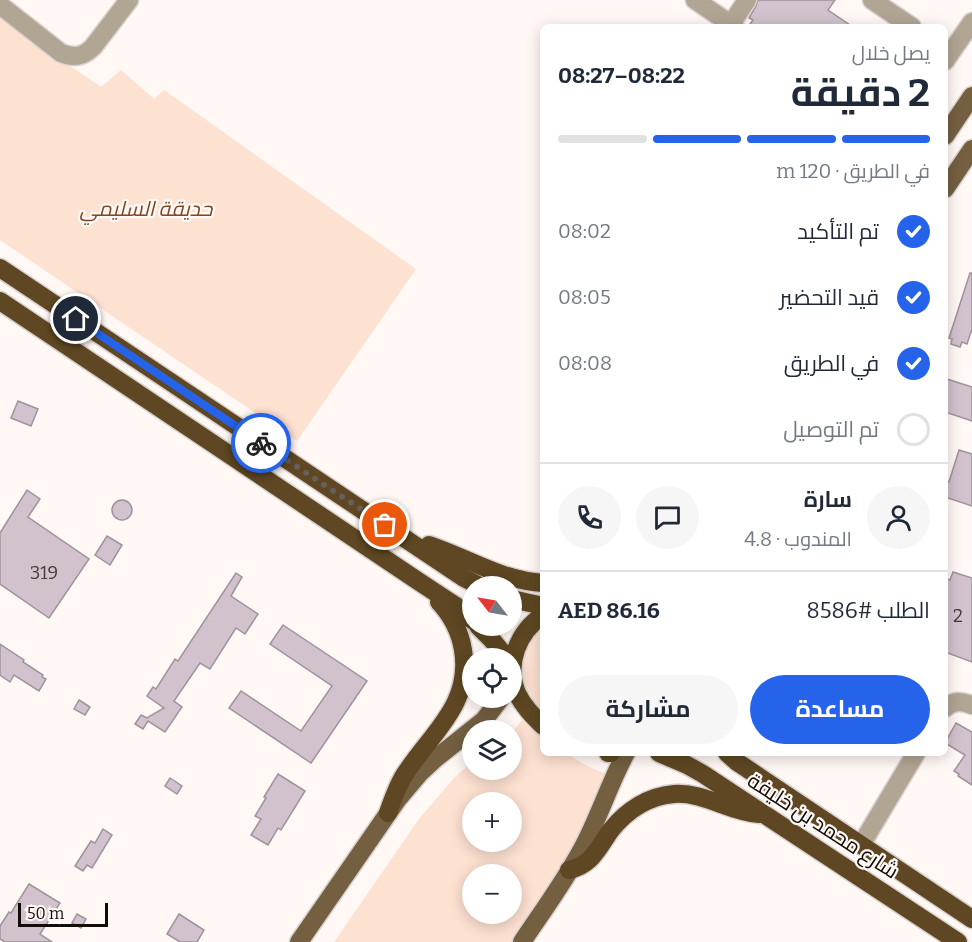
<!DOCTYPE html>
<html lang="ar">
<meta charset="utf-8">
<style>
body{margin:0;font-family:Bitter,Cairo,serif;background:#f6f6f7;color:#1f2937;direction:rtl;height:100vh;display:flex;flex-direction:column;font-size:22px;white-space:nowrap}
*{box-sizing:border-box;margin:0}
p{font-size:20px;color:#747a83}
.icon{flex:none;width:33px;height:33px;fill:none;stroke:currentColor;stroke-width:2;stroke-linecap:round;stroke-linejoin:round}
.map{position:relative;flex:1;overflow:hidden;direction:ltr}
.panel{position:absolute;left:540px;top:24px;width:408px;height:732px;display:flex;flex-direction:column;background:#fff;border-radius:9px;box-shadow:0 3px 15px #0003;direction:rtl}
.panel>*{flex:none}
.needle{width:39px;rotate:301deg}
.fabs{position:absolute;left:462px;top:576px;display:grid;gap:12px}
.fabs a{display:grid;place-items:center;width:60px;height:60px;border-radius:50%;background:#fff;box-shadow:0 3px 15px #0003;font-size:30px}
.scale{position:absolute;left:18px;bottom:15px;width:90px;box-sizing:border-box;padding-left:6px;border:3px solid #130d0a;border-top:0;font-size:16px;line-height:21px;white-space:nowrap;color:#130d0a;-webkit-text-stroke:4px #fff8f4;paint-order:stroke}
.pin{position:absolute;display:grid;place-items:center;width:51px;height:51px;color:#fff;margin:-26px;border:3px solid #fff;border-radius:50%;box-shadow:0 2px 6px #0007}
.courier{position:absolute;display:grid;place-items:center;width:60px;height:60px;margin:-30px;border:4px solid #2563eb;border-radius:50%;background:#fff;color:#222;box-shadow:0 2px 8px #0007}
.overview em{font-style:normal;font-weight:700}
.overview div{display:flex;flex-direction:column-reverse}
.overview{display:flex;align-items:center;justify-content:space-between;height:102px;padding:0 18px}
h1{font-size:39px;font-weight:700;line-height:45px}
.bar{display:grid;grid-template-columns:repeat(4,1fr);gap:9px 6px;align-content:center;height:72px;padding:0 18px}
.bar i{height:8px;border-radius:4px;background:#e0e1e3}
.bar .on{background:#2563eb}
.bar p{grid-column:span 4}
.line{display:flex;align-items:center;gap:15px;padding:0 18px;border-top:2px solid #e0e1e3}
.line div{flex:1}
.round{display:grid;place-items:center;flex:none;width:63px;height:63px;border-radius:32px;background:#f6f6f7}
ol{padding:0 18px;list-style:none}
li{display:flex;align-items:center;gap:18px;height:66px}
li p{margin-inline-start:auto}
li .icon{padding:6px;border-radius:50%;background:#2563eb;color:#fff;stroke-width:4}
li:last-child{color:#747a83}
li i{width:33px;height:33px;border:3px solid #e0e1e3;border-radius:50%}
.action{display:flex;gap:12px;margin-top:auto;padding:12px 18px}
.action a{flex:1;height:69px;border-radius:36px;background:#2563eb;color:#fff;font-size:24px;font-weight:700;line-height:69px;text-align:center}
.action a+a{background:#f6f6f7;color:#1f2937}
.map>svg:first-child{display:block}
</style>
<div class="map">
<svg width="972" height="942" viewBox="0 0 972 942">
<rect width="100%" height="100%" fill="#fff8f4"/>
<g fill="#fde1d1" fill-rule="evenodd">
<polygon points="0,18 101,87 121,70 154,99 164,90 416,269 297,441 0,240"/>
<path d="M543,626V714C535,705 526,695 521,684C519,679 520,675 520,670C521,652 528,636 543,626Z"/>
<path d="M524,718L543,736V753H566L582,763L598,771L614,775L598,814L518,942H334L419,819L454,778L472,762V770H512V732ZM472,802H512V842H472ZM472,874H512V914H472Z"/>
</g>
<g fill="#d1c2cd" stroke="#a0929c" stroke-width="1.5">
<polygon points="758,0 835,0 828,10 853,27 748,27 753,20 749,18 756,6"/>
<polygon points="970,273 972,273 972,329 967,344 962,342 960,347 951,344 952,339 949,338"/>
<polygon points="947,379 972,387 972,421 945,412 945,385"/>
<polygon points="18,401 38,409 31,426 11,418"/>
<polygon points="959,450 972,454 972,506 945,497 945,480 949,482"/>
<polygon points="27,490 40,499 28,517 89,559 49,618 0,584 0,533"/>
<circle cx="122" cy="510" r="10"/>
<polygon points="107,536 122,545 110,565 95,555"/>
<polygon points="953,572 972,578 972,662 945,652 945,578 950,580"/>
<polygon points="236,573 242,577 231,596 258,614 245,634 236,628 210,669 200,663 174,701 182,707 165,732 148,721 143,729 135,724 141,715 147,718 164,708 147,696 153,687 156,689 175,659 178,661"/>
<polygon points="283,625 367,681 311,763 229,708 241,691 301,731 332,686 270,644"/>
<polygon points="0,644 24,660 23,662 43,675 42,677 46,679 39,691 14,675 10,682 0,675"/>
<polygon points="79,700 90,707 85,715 74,709"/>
<polygon points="956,723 972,732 972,785 958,776 959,774 954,771 965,755 945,743"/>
<polygon points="278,774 305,791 281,830 278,828 268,845 251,835 261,819 255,816 266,798 264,797"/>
<polygon points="170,778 182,786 177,794 165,786"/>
<polygon points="103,829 112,835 92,868 87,865 83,871 75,866 91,841 95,843"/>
<polygon points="29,884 60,903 40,934 52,942 5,942 0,939 0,926 9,912 11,913"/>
<polygon points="77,914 86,919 81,928 72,923"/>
<polygon points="179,914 204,930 197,942 180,942 167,934"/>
</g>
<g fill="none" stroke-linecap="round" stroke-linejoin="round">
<g stroke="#d9d2cf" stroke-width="21">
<g id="minor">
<polyline points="695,0 735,27"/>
<polyline points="872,0 912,27"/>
<path d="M0,5L61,53C74,58 83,57 93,47L129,0"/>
<polyline points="731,24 747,0"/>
<polyline points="945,61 972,22"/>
<path d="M945,708C954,700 961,701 972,705"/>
<polyline points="861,845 916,753"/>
</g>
</g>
<g stroke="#d9d2cf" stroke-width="21">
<g id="major">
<polyline points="945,136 972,96"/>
<polyline points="945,189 972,149"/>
<polyline points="299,942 398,799 420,773 435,759 484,720 501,698"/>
<path d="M522,942C542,912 565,881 582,849C599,818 609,784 626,753"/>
</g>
</g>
<g stroke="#d9d2cf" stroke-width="21">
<g id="highway">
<polyline points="0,268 464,578 480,586"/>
<polyline points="0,301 421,583 456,606 472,620"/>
<path d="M429,545C468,558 500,580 543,583"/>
<polyline points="512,599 543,606"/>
<path d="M543,615C518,632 505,664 517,693C523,706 533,716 543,726"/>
<polyline points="478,626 492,640 507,658"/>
<polyline points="608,753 611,753"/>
<polyline points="659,753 687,765 703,774 958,942"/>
<polyline points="727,753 737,762 972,919"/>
<path d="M388,813C393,799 398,783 407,771C433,732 472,703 463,650C460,631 452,616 439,602"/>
<path d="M569,870C593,864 598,848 611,830C627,810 649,796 674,794C705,792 729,812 759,814"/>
</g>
</g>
<use href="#minor" stroke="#b1a594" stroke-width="18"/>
<use href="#major" stroke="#745f41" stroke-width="18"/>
<use href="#highway" stroke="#5e4722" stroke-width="18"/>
</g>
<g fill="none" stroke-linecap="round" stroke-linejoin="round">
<polyline stroke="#665f5c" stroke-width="6" stroke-dasharray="0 10.8" points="261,443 385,525"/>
<polyline stroke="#2563eb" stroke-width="8" points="76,319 261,443"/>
</g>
<g text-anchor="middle" stroke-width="4.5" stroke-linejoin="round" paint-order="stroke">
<g font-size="18" fill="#423a3b">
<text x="44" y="579">319</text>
<text x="958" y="622">2</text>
</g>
<g font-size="21" font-style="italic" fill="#7f4723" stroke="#fff8f4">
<text x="146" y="216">حديقة السليمي</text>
</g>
<g font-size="21" fill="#130d0a" stroke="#fff8f4">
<text transform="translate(823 826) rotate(33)" y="7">شارع محمد بن خليفة</text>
</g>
</g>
</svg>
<div class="fabs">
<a><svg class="needle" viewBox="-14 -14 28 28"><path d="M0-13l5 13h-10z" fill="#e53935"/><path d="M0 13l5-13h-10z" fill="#747a83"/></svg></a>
<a><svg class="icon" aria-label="locate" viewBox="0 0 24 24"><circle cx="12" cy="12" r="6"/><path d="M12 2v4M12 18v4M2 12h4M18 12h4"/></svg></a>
<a><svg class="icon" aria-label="layers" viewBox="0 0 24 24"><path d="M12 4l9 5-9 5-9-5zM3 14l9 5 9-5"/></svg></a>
<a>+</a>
<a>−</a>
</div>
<div class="scale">50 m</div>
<div class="pin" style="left:385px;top:525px;background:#ea580c"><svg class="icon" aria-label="bag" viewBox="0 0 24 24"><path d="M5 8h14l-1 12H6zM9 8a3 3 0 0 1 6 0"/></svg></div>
<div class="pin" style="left:76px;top:319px;background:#1f2937"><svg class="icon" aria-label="home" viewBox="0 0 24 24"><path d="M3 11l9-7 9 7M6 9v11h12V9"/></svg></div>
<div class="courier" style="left:261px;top:443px"><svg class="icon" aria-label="bike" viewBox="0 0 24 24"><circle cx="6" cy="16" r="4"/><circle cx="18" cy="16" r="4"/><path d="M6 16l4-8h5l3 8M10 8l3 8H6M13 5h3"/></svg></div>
<section class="panel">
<div class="overview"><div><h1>2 دقيقة</h1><p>يصل خلال</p></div><em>08:22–08:27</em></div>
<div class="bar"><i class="on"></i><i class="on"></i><i class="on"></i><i></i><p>في الطريق · 120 m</p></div>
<ol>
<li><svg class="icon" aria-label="check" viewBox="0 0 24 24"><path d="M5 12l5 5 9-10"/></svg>تم التأكيد<p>08:02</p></li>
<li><svg class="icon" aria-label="check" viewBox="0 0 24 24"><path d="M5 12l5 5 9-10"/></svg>قيد التحضير<p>08:05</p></li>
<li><svg class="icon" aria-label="check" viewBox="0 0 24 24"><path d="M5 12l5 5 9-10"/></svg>في الطريق<p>08:08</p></li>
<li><i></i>تم التوصيل</li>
</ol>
<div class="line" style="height:108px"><a class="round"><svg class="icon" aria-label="person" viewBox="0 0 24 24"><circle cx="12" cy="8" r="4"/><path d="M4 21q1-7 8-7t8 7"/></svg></a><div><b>سارة</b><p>المندوب · 4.8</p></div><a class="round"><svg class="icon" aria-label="chat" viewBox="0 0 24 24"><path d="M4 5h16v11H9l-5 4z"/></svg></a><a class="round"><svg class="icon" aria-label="phone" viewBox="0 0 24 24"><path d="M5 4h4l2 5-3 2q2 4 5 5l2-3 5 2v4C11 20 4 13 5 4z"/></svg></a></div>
<div class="line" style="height:78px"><div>الطلب #8586</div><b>AED 86.16</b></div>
<div class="action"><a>مساعدة</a><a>مشاركة</a></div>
</section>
</div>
